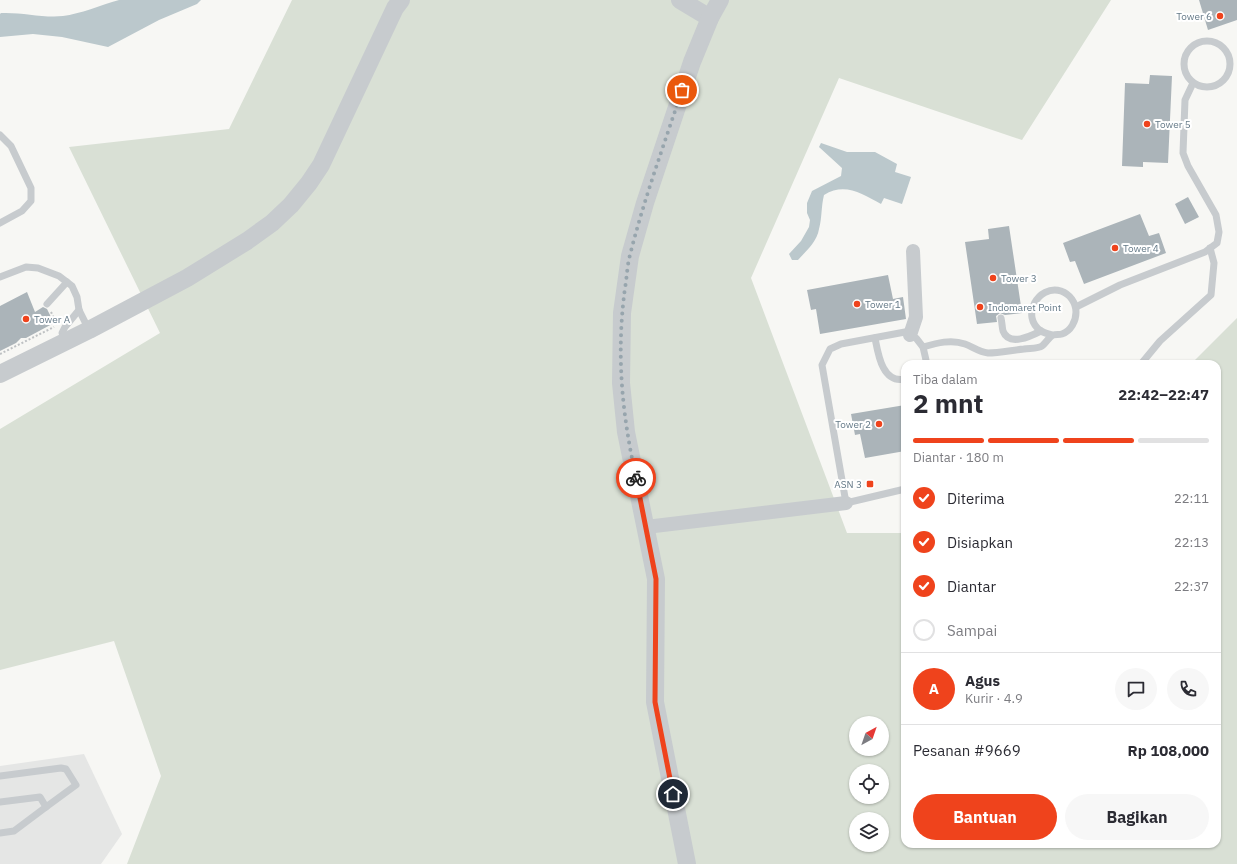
<!DOCTYPE html>
<html lang="id">
<meta charset="utf-8">
<style>
body{margin:0;font-family:"IBM Plex Sans",sans-serif;background:#f7f7f7;color:#2b2b33;height:100vh;display:flex;flex-direction:column;font-size:15px;white-space:nowrap}
*{box-sizing:border-box;margin:0}
p{font-size:13px;color:#7c7c81}
.icon{flex:none;width:22px;height:22px;fill:none;stroke:currentColor;stroke-width:2;stroke-linecap:round;stroke-linejoin:round}
.map{position:relative;flex:1;overflow:hidden}
.sheet{position:absolute;left:901px;top:360px;width:320px;height:488px;display:flex;flex-direction:column;background:#fff;border-radius:12px;box-shadow:0 1px 3px #0004}
.sheet>*{flex:none}
.needle{width:26px;rotate:40deg}
.controls{position:absolute;left:849px;top:716px;display:grid;gap:8px}
.controls a{display:grid;place-items:center;width:40px;height:40px;border-radius:50%;background:#fff;box-shadow:0 1px 3px #0004;font-size:20px}
.pin{position:absolute;display:grid;place-items:center;width:34px;height:34px;color:#fff;margin:-17px;border:2px solid #fff;border-radius:50%;box-shadow:0 1px 4px #0007}
.courier{position:absolute;display:grid;place-items:center;width:40px;height:40px;margin:-20px;border:3px solid #ef431c;border-radius:50%;background:#fff;color:#222;box-shadow:0 1px 5px #0007}
.summary em{font-style:normal;font-weight:700}
.summary div{display:flex;flex-direction:column-reverse}
.summary{display:flex;align-items:center;justify-content:space-between;height:68px;padding:0 12px}
h1{font-size:26px;font-weight:700;line-height:30px}
.bar{display:grid;grid-template-columns:repeat(4,1fr);gap:6px 4px;align-content:center;height:48px;padding:0 12px}
.bar i{height:5px;border-radius:3px;background:#e1e1e2}
.bar .current{background:#ef431c}
.bar p{grid-column:span 4}
.line{display:flex;align-items:center;gap:10px;padding:0 12px;border-top:1px solid #e1e1e2}
.line div{flex:1}
.round{display:grid;place-items:center;flex:none;width:42px;height:42px;border-radius:21px;background:#f7f7f7}
ol{padding:0 12px;list-style:none}
li{display:flex;align-items:center;gap:12px;height:44px}
li p{margin-inline-start:auto}
li .icon{padding:4px;border-radius:50%;background:#ef431c;color:#fff;stroke-width:4}
li:last-child{color:#7c7c81}
li i{width:22px;height:22px;border:2px solid #e1e1e2;border-radius:50%}
.cta{display:flex;gap:8px;margin-top:auto;padding:8px 12px}
.cta a{flex:1;height:46px;border-radius:24px;background:#ef431c;color:#fff;font-size:16px;font-weight:700;line-height:46px;text-align:center}
.cta a+a{background:#f7f7f7;color:#2b2b33}
.map>svg:first-child{display:block}
</style>
<div class="map">
<svg width="1237" height="864" viewBox="0 0 1237 864">
<rect width="100%" height="100%" fill="#f7f7f4"/>
<polygon fill="#e5e6e5" points="84,754 122,834 101,864 0,864 0,766"/>
<path fill="#d9e0d5" fill-rule="evenodd" d="M292,0H1111L1022,140L839,78L751,278L847,533H905V844H1217V364H1191L1237,318V864H127L161,776L114,641L0,670V429L160,333L69,147L229,129ZM856,723H882V749H856ZM856,771H882V797H856ZM856,819H882V845H856Z"/>
<g fill="#bbc8cc">
<path d="M119,0H201L197,4L159,20L108,47L62,37L33,34L0,37V14L1,13C22,12 42,18 63,16C80,14 101,5 119,0Z"/>
<path d="M821,143L847,152H875L897,164L895,172L911,177L902,204L884,198L881,204C862,194 845,182 824,195C821,207 822,218 819,229C817,242 806,251 798,260H792L789,254L801,241L809,227L810,220L807,213V203L812,191L841,176L842,168L819,147Z"/>
</g>
<g fill="#abb4b9">
<polygon points="1199,0 1237,0 1237,20 1208,30"/>
<polygon points="1150,75 1172,76 1168,163 1143,162 1143,167 1122,166 1125,83 1149,84"/>
<polygon points="1188,197 1199,217 1185,224 1175,204"/>
<polygon points="1140,214 1149,236 1159,233 1166,253 1084,284 1075,261 1070,262 1063,243"/>
<polygon points="1009,226 1022,313 1005,315 1000,313 996,316 997,322 977,324 965,242 989,239 988,229"/>
<polygon points="888,275 893,299 903,297 906,319 820,334 816,309 811,310 807,290"/>
<polygon points="27,292 35,312 43,307 47,309 54,323 26,338 21,338 16,343 0,351 0,306"/>
<polygon points="905,405 905,451 865,458 860,434 855,435 851,414"/>
</g>
<g fill="none" stroke-linecap="round" stroke-linejoin="round">
<g stroke="#bec1c3" stroke-width="2" stroke-dasharray="2 2" stroke-linecap="butt">
<polyline points="51,312 57,324"/>
<polyline points="0,354 54,327"/>
</g>
<g stroke="#c7cbce" stroke-width="7">
<circle cx="1207" cy="64" r="23"/>
<polyline points="0,135 11,146 31,188 31,201 22,211 0,223"/>
<polyline points="0,277 26,267 38,268 59,276 72,286 77,297 79,310 89,330"/>
<polyline points="47,304 67,282"/>
<polyline points="1076,307 1120,285 1205,252 1217,243 1219,232 1216,215 1188,166 1183,153 1185,100 1193,83"/>
<path d="M1001,318C1002,322 1002,327 1003,331C1009,347 1031,336 1041,331"/>
<path d="M875,338C878,353 882,384 905,379"/>
<polyline points="66,341 62,333 65,327 79,310"/>
<path d="M923,347C937,343 951,339 965,344C973,347 979,352 988,353C999,353 1013,350 1024,349C1029,348 1038,349 1042,346C1046,343 1049,337 1053,335C1056,334 1059,335 1062,334C1071,331 1076,321 1076,312C1076,303 1070,294 1061,291C1038,284 1020,317 1041,331C1044,333 1049,334 1052,335"/>
<polyline points="1141,364 1160,341 1211,295 1214,263 1210,248"/>
<polyline points="905,489 846,503 822,365 830,349 841,344 905,332 916,338 923,347 926,360 924,364"/>
<polyline points="0,776 61,768 66,769 76,785 46,807"/>
<polyline points="0,802 40,797 46,807 14,831 0,833"/>
</g>
<g stroke="#c7cbce" stroke-width="14">
<polyline points="910,335 916,317 913,251"/>
<polyline points="646,527 846,503"/>
</g>
<g stroke="#c7cbce" stroke-width="18">
<polyline points="680,0 710,18"/>
<polyline points="0,374 89,330 187,278 247,241 272,223 291,205 309,183 321,165 395,8 401,0"/>
<polyline points="687,864 655,702 656,579 626,432 621,383 622,313 630,256 645,203 692,62 710,18 720,0"/>
</g>
</g>
<g fill="none" stroke-linecap="round" stroke-linejoin="round">
<path stroke="#97a5ad" stroke-width="4" stroke-dasharray="0 7.2" d="M636,478C622,413 616,355 625,288C627,277 627,266 630,255C644,199 664,145 682,90"/>
<polyline stroke="#ef431c" stroke-width="5" points="636,478 656,579 655,702 673,794"/>
</g>
<g fill="#ef431c" stroke="#fff" stroke-width="1.5">
<circle cx="1220" cy="16" r="4"/>
<circle cx="1147" cy="124" r="4"/>
<circle cx="1115" cy="248" r="4"/>
<circle cx="993" cy="278" r="4"/>
<circle cx="857" cy="304" r="4"/>
<circle cx="980" cy="307" r="4"/>
<circle cx="26" cy="319" r="4"/>
<circle cx="879" cy="424" r="4"/>
<rect x="866" y="480" width="8" height="8" rx="2"/>
</g>
<g text-anchor="middle" stroke-width="4" stroke-linejoin="round" paint-order="stroke">
<g font-size="10" fill="#647987" stroke="#fff" text-anchor="start">
<text x="1212" y="20" text-anchor="end">Tower 6</text>
<text x="1155" y="128">Tower 5</text>
<text x="1123" y="252">Tower 4</text>
<text x="1001" y="282">Tower 3</text>
<text x="865" y="308">Tower 1</text>
<text x="988" y="311">Indomaret Point</text>
<text x="34" y="323">Tower A</text>
<text x="871" y="428" text-anchor="end">Tower 2</text>
<text x="862" y="488" text-anchor="end">ASN 3</text>
</g>
</g>
</svg>
<div class="controls">
<a><svg class="needle" viewBox="-14 -14 28 28"><path d="M0-13l5 13h-10z" fill="#e53935"/><path d="M0 13l5-13h-10z" fill="#7c7c81"/></svg></a>
<a><svg class="icon" aria-label="locate" viewBox="0 0 24 24"><circle cx="12" cy="12" r="6"/><path d="M12 2v4M12 18v4M2 12h4M18 12h4"/></svg></a>
<a><svg class="icon" aria-label="layers" viewBox="0 0 24 24"><path d="M12 4l9 5-9 5-9-5zM3 14l9 5 9-5"/></svg></a>
</div>
<div class="pin" style="left:682px;top:90px;background:#ea580c"><svg class="icon" aria-label="bag" viewBox="0 0 24 24"><path d="M5 8h14l-1 12H6zM9 8a3 3 0 0 1 6 0"/></svg></div>
<div class="pin" style="left:673px;top:794px;background:#1f2937"><svg class="icon" aria-label="home" viewBox="0 0 24 24"><path d="M3 11l9-7 9 7M6 9v11h12V9"/></svg></div>
<div class="courier" style="left:636px;top:478px"><svg class="icon" aria-label="bike" viewBox="0 0 24 24"><circle cx="6" cy="16" r="4"/><circle cx="18" cy="16" r="4"/><path d="M6 16l4-8h5l3 8M10 8l3 8H6M13 5h3"/></svg></div>
<section class="sheet">
<div class="summary"><div><h1>2 mnt</h1><p>Tiba dalam</p></div><em>22:42–22:47</em></div>
<div class="bar"><i class="current"></i><i class="current"></i><i class="current"></i><i></i><p>Diantar · 180 m</p></div>
<ol>
<li><svg class="icon" aria-label="check" viewBox="0 0 24 24"><path d="M5 12l5 5 9-10"/></svg>Diterima<p>22:11</p></li>
<li><svg class="icon" aria-label="check" viewBox="0 0 24 24"><path d="M5 12l5 5 9-10"/></svg>Disiapkan<p>22:13</p></li>
<li><svg class="icon" aria-label="check" viewBox="0 0 24 24"><path d="M5 12l5 5 9-10"/></svg>Diantar<p>22:37</p></li>
<li><i></i>Sampai</li>
</ol>
<div class="line" style="height:72px"><b class="round" style="background:#ef431c;color:#fff">A</b><div><b>Agus</b><p>Kurir · 4.9</p></div><a class="round"><svg class="icon" aria-label="chat" viewBox="0 0 24 24"><path d="M4 5h16v11H9l-5 4z"/></svg></a><a class="round"><svg class="icon" aria-label="phone" viewBox="0 0 24 24"><path d="M5 4h4l2 5-3 2q2 4 5 5l2-3 5 2v4C11 20 4 13 5 4z"/></svg></a></div>
<div class="line" style="height:52px"><div>Pesanan #9669</div><b>Rp 108,000</b></div>
<div class="cta"><a>Bantuan</a><a>Bagikan</a></div>
</section>
</div>
